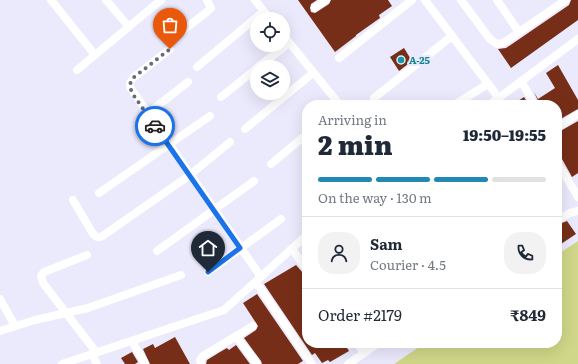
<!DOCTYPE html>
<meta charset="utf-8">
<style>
body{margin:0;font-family:Literata,serif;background:#f2f2f3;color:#1f2937;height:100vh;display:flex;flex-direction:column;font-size:15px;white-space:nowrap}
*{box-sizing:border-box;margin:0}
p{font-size:13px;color:#747a83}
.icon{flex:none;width:22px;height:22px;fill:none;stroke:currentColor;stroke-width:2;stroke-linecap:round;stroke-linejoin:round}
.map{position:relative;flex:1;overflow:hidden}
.drawer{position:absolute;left:302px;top:100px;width:260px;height:248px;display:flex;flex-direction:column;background:#fff;border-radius:16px;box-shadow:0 4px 16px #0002}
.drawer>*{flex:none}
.buttons{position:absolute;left:250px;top:12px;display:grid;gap:8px}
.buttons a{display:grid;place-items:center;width:40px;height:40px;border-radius:50%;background:#fff;box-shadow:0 4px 16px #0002;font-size:20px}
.pin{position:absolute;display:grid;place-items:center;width:34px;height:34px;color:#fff;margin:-41px -17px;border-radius:50% 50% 50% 0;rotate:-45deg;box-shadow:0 0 4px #0007}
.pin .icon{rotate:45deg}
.courier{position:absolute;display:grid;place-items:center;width:40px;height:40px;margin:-20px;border:3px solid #1a73e8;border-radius:50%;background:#fff;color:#222;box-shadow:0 1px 5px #0007}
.overview em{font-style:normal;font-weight:800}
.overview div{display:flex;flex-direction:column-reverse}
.overview{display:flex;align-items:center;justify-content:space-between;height:68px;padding:0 16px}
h1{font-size:26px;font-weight:800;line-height:30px}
.bar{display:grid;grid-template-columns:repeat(4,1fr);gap:6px 4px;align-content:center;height:48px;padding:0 16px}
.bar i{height:5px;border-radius:3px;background:#e0e1e3}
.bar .active{background:#2189b1}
.bar p{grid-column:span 4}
.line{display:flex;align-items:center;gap:10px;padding:0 16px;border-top:1px solid #e0e1e3}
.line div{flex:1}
.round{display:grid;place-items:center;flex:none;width:42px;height:42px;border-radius:16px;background:#f2f2f3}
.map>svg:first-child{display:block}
</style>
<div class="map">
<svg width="578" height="364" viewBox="0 0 578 364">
<rect width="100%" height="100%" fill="#ebe9fc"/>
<polygon fill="#d0d788" points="578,241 578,364 394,364 425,343 557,343 557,255"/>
<g fill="#772e18">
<polygon points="298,0 317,0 311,4 310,8 311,12 315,13 329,4 331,0 388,0 392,6 379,15 380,18 356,35 356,36 335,52"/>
<polygon points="571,0 578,0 578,20 511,68 498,49 506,48 569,5"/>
<polygon points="404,48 412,61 399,71 390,57"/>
<polygon points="558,65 578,100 578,109 557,121 557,105 540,105 534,92 538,99 555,88 546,73"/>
<polygon points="524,97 529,105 512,105"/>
<polygon points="578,121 578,173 572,177 562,159 557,157 557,133"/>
<polygon points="567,221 576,234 561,244 557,237 557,225"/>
<polygon points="296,265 303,273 307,275 307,343 320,343 324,348 328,346 329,348 337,343 344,343 349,351 330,362 328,360 322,363 315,353 312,355 264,284"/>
<polygon points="257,294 303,361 298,364 262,364 261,361 244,338 256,330 258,326 243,303"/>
<polygon points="175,337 190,364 150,364 143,349 153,344 155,348"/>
<polygon points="236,345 250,364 206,364 207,360 220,352 227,348 229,350"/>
<polygon points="132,352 138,362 135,364 125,364 121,358"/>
</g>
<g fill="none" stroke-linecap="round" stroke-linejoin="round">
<g stroke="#fff" stroke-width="8">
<polyline points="51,0 95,55"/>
<polyline points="106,0 129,27"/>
<polyline points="255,0 270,19"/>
<polyline points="425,0 498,97"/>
<polyline points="461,0 490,39 497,44 503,43 566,0"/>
<polyline points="497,0 519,32"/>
<polyline points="315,8 326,0"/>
<polyline points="181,32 208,11 211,8 207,0"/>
<polyline points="283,35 340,105"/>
<polyline points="170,49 133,78 130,83 130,87 261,277"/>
<polyline points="339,58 412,0"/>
<polyline points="197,67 264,11"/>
<polyline points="258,67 289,43"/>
<polyline points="77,70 161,0"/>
<polyline points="521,81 535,105"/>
<polyline points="221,97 257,68"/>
<polyline points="374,98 452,36"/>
<polyline points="454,105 488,84"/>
<polyline points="489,105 578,39"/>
<polyline points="147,114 188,82"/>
<polyline points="557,128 578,114"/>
<polyline points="245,129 313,73"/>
<polyline points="557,162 578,197"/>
<polyline points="271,164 307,134"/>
<polyline points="99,193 210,116"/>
<polyline points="73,200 93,234 97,237 101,237 190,175 230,142"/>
<polyline points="557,220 570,213 578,211"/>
<polyline points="292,249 307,270"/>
<polyline points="157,251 254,181"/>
<polyline points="87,255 44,272 41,276 43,283 96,352"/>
<polyline points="208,272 281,219"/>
<polyline points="256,282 312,364"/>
<polyline points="0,299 15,326"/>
<polyline points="0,331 35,320 88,308 181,275"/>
<polyline points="236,336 257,364"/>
<polyline points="132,341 145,364"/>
<polyline points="357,343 364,353"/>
<polyline points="92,354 97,364"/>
<polyline points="62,364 224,310 307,235"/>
<polyline points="201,364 200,360 203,356 253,326"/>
<polyline points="348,364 379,343"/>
</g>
</g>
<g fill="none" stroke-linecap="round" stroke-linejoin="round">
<path stroke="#6b6a77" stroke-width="4" stroke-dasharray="0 7.2" d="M155,126L132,93C130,87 129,84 133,78L170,49"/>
<polyline stroke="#1a73e8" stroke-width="5" points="155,126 240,248 208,272"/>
</g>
<circle fill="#0f9aa8" stroke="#ebe9fc" stroke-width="1.5" cx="401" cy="60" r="4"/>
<g text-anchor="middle" stroke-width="4" stroke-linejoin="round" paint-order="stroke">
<g font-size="10" font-weight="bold" fill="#0d838f" stroke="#ebe9fc" text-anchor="start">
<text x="409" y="64">A-25</text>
</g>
</g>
</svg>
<div class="buttons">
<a><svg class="icon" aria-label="locate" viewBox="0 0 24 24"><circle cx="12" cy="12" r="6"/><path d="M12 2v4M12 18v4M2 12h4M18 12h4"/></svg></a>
<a><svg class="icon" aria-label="layers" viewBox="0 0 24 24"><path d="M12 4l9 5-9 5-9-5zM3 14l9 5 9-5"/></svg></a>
</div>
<div class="pin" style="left:170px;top:49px;background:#ea580c"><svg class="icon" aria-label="bag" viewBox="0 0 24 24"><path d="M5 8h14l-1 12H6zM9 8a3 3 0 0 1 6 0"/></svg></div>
<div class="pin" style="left:208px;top:272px;background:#1f2937"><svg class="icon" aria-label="home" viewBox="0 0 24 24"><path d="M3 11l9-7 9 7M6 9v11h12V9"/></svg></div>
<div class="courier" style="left:155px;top:126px"><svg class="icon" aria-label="car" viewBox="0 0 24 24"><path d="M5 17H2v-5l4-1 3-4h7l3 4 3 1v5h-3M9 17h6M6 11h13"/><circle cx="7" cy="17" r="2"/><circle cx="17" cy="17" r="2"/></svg></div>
<section class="drawer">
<div class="overview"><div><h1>2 min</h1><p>Arriving in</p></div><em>19:50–19:55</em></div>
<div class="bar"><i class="active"></i><i class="active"></i><i class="active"></i><i></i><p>On the way · 130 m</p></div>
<div class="line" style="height:72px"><a class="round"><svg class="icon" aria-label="person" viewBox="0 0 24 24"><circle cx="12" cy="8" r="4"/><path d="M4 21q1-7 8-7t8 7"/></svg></a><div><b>Sam</b><p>Courier · 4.5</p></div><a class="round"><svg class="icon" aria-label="phone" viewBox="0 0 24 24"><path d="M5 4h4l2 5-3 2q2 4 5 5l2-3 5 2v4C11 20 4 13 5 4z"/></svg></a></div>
<div class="line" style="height:52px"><div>Order #2179</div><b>₹849</b></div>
</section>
</div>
